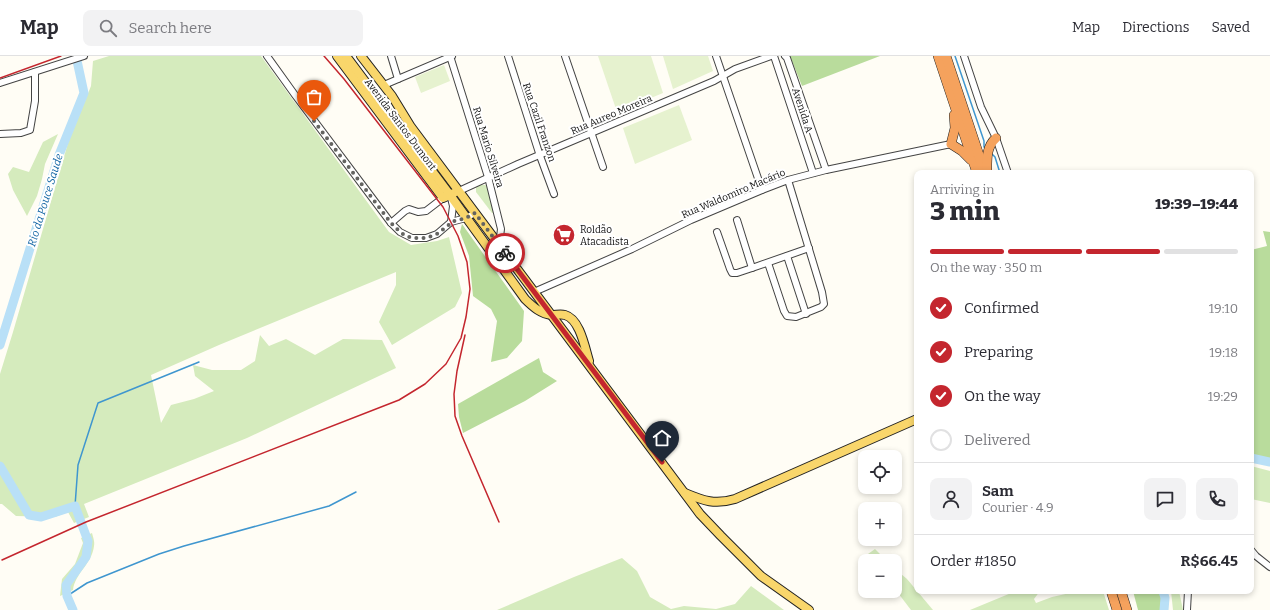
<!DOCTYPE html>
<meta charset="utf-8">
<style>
body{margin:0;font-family:Bitter,serif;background:#f2f2f3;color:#2b2b33;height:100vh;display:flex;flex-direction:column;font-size:15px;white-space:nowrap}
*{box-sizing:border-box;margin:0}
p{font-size:13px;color:#7c7c81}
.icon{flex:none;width:22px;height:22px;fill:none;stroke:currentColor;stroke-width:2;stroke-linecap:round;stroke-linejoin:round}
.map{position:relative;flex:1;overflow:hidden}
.side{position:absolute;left:914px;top:114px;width:340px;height:424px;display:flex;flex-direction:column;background:#fff;border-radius:8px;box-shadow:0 2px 6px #0003}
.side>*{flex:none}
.tools{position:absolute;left:858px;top:394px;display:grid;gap:8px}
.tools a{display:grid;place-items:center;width:44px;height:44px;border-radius:8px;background:#fff;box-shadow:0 2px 6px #0003;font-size:20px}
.pin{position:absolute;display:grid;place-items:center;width:34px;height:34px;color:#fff;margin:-41px -17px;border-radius:50% 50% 50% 0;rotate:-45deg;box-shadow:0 0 4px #0007}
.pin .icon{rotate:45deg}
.courier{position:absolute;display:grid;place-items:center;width:40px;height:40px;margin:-20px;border:3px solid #c4262e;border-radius:50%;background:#fff;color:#222;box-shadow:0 1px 5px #0007}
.headline em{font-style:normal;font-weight:800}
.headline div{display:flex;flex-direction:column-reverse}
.headline{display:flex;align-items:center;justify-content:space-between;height:68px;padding:0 16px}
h1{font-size:26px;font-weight:800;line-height:30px}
.bar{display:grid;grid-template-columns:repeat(4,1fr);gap:6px 4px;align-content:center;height:48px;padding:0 16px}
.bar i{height:5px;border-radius:3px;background:#e1e1e2}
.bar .active{background:#c4262e}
.bar p{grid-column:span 4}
.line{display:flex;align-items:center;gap:10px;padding:0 16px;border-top:1px solid #e1e1e2}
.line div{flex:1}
.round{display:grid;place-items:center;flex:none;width:42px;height:42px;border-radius:8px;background:#f2f2f3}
ol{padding:0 16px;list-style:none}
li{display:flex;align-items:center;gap:12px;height:44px}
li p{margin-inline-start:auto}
li .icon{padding:4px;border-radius:50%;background:#c4262e;color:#fff;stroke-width:4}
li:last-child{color:#7c7c81}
li i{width:22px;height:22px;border:2px solid #e1e1e2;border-radius:50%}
header{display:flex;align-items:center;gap:24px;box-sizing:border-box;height:56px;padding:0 20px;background:#fff;border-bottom:1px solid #e1e1e2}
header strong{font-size:19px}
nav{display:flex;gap:22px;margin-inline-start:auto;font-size:14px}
.search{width:280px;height:36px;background:#f2f2f3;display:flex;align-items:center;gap:10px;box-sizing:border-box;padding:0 14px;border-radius:8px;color:#7c7c81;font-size:15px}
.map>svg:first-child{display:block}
</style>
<header>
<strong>Map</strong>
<div class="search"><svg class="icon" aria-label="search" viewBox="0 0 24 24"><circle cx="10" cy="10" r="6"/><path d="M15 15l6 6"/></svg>Search here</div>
<nav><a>Map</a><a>Directions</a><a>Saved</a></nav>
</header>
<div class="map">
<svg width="1270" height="554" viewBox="0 0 1270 554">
<rect width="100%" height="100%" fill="#fffdf5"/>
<g fill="#d5ebbd">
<polygon points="109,0 261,0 389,176 411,189 437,185 449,181 462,237 455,251 392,289 379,266 396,229 396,216 219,289 151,319 161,367 171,349 194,343 214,335 195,320 193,309 212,314 241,314 255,305 260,279 269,290 286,283 315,299 343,283 382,284 396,312 247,382 84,448 89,461 74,467 68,456 55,461 16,460 2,448 0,448 0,318 13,276 68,87 91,30 93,5"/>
<polygon points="58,78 45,108 42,123 37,140 27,160 13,134 8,118 13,111 29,116 43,86"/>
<polygon points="480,129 485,129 488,130 495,157 492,157 476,136 476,131"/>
<polygon points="1251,410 1270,415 1270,447 1251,443"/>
<path d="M92,477C93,481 95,486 94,490C92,508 75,517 73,534L60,540L62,523L75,508L83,487L81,482Z"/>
<polygon points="875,493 887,505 874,505 868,498"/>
<polygon points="622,502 637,515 650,541 671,553 684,550 716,553 735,548 751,530 784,554 497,554 574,521"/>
<polygon points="895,513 907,523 933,554 911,554 895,533"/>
<polygon points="1016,535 1040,535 1034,543 1036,547 1052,541 1079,535 1103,535 1109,554 970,554"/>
<polygon points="1171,535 1179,535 1183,554 1173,554"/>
</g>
<g fill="#b9dc9c">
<polygon points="790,0 880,0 802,30"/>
<polygon points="462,168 524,255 522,285 507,302 491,306 497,265 491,253 473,240 469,200 460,176"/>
<polygon points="1263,175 1270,176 1270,405 1251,398 1251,194 1267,190"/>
<polygon points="539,302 543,316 557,325 525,345 463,377 459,361 458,348"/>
<polygon points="1133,535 1159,535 1161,541 1162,554 1138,554"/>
</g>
<g fill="#e6f2cf">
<polygon points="598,0 651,0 663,37 617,56"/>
<polygon points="663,0 708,0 713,15 673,33"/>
<polygon points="444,9 450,25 421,37 415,21"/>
<polygon points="679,49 692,84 635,108 623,72"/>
</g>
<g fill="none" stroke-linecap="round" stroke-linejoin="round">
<g stroke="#3f96cf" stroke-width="1.5">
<polyline points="955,0 984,85 984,91 985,92"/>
<polyline points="992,98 995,101 1000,117"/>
<polyline points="75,450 78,409 98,347 199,306"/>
<polyline points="67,540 87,527 159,498 184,490 329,450 356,436"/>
</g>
<g stroke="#b9e0f7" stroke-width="9">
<polyline points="0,289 59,99 84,37 76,0"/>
<polyline points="1251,402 1270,406"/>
<polyline points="0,410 29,459 41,461 75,450 88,485 86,501 66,529 67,540 73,554"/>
<polyline points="1163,535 1165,542 1164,554"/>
</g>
<g stroke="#444" stroke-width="8">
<g id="minor">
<polyline points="267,0 295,39 391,167 400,176 412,182 426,182 437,178 451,166 466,162 475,157"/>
<polyline points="391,0 398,23"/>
<polyline points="450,0 488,121 501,173 499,189"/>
<polyline points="508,0 540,100 554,138"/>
<polyline points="565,0 603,111"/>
<polyline points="716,0 762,134"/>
<polyline points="774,0 813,117"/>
<polyline points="785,0 787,2 826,114"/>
<polyline points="964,0 981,51 996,82 1008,117"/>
<polyline points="0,27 84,0"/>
<polyline points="384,29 452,0"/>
<polyline points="0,78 21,77 30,74 35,45 35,16"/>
<polyline points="459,135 518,108 714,25 735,13 771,0"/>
<polyline points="451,142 453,150 451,166"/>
<polyline points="737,164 752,212 809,192"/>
<polyline points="391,167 405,155 409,153 418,156 426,155 443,142"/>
<polyline points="717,176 730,213 732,217 737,217 752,212"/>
<polyline points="787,200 806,258"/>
<polyline points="768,207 784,255 787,260 796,261 821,251 824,248 822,236 788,124"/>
<polyline points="534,236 632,193 691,164 762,134 788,124 826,114 951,88"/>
<polyline points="1251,494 1256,500 1270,511"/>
<polyline points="1187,554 1188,535"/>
</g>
</g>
<g stroke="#222" stroke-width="10">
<g id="major">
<polyline points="337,0 443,142 454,137"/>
<path d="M346,0L450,139L525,243C533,251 541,258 552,259C556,259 561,258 565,259C580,263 585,292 589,305"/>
<polyline points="361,0 392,40 411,71 700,458 721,480 761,520 809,554"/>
<path d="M685,437C704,445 715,449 735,443L917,363"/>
</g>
</g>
<g stroke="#222" stroke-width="10">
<g id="highway">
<polyline points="938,0 977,117"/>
<polyline points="946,0 985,117"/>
<polyline points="954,59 955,72 951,88 962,95 971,104"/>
<path d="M987,116C987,103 986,91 996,82"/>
<polyline points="1111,535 1117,554"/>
<polyline points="1121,535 1127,554"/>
</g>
</g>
<use href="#minor" stroke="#fff" stroke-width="6"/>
<use href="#major" stroke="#f9d66b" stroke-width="8"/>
<use href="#highway" stroke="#f5a25d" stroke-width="9"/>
<g stroke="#c4262e" stroke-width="1.5">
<polyline points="0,22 61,0"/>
<polyline points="465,279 457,315 454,338 455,360 462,380 499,466"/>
<polyline points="2,504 86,466 399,344 425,328 446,308 461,282 466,261 470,233 467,206 458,180 443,151 344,23 324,0"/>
</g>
</g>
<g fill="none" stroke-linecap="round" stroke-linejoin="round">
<polyline stroke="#646461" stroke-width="4" stroke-dasharray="0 7.2" points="314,65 391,167 400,176 406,180 412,182 426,182 437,178 454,165 466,162 475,157 505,197"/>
<polyline stroke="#c4262e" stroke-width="5" points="505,197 662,406"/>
</g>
<defs>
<g id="supermarket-disc" transform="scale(1.15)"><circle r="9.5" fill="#c4262e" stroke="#fff"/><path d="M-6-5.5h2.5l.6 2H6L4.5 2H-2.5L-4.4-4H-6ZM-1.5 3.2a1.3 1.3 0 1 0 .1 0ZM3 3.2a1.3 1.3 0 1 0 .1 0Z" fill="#fff"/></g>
</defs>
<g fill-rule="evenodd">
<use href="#supermarket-disc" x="564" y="179"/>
</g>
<g text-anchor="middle" stroke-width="4" stroke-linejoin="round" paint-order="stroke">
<g font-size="10" fill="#111" stroke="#fff">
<text transform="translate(803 54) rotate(72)" y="4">Avenida A</text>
<text transform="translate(611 58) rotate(-23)" y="4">Rua Aureo Moreira</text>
<text transform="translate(540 66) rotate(71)" y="4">Rua Cazil Franzon</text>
<text transform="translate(401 68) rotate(53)" y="4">Avenida Santos Dumont</text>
<text transform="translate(489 91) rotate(73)" y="4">Rua Mario Silveira</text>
<text transform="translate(733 137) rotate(-23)" y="4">Rua Waldomiro Macário</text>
</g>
<g font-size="10" fill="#111" stroke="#fff" text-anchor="start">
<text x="580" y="177">Roldão<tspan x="580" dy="12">Atacadista</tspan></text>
</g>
<g font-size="11" font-style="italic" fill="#1768a6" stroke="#fff">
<text transform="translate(45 144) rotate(-73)" y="4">Rio da Pouce Saude</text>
</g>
</g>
</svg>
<div class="tools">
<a><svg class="icon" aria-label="locate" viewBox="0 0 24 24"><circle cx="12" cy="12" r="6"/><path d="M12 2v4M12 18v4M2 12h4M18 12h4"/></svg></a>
<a>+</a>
<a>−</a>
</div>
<div class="pin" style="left:314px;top:65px;background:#ea580c"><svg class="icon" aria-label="bag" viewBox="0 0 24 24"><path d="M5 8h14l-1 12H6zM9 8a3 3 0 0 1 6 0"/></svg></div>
<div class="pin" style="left:662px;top:406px;background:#1f2937"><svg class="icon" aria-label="home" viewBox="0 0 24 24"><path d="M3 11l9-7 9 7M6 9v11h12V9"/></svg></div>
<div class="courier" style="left:505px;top:197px"><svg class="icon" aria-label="bike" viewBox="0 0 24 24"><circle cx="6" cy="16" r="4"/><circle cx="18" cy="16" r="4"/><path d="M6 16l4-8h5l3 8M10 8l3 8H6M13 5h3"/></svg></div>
<section class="side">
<div class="headline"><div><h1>3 min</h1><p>Arriving in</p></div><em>19:39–19:44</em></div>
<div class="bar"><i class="active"></i><i class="active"></i><i class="active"></i><i></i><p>On the way · 350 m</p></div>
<ol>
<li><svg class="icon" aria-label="check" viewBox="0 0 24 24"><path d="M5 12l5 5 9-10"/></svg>Confirmed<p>19:10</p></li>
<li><svg class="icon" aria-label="check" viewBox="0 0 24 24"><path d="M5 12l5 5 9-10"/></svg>Preparing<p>19:18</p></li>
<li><svg class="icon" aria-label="check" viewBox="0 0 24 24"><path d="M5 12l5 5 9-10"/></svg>On the way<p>19:29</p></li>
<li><i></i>Delivered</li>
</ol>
<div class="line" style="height:72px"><a class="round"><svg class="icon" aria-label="person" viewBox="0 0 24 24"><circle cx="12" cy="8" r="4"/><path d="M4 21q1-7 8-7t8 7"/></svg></a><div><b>Sam</b><p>Courier · 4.9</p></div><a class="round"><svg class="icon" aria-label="chat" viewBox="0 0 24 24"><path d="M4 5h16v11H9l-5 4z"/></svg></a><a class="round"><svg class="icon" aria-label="phone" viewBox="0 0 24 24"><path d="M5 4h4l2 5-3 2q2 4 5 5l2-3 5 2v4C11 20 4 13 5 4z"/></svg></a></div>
<div class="line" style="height:52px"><div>Order #1850</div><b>R$66.45</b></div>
</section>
</div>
